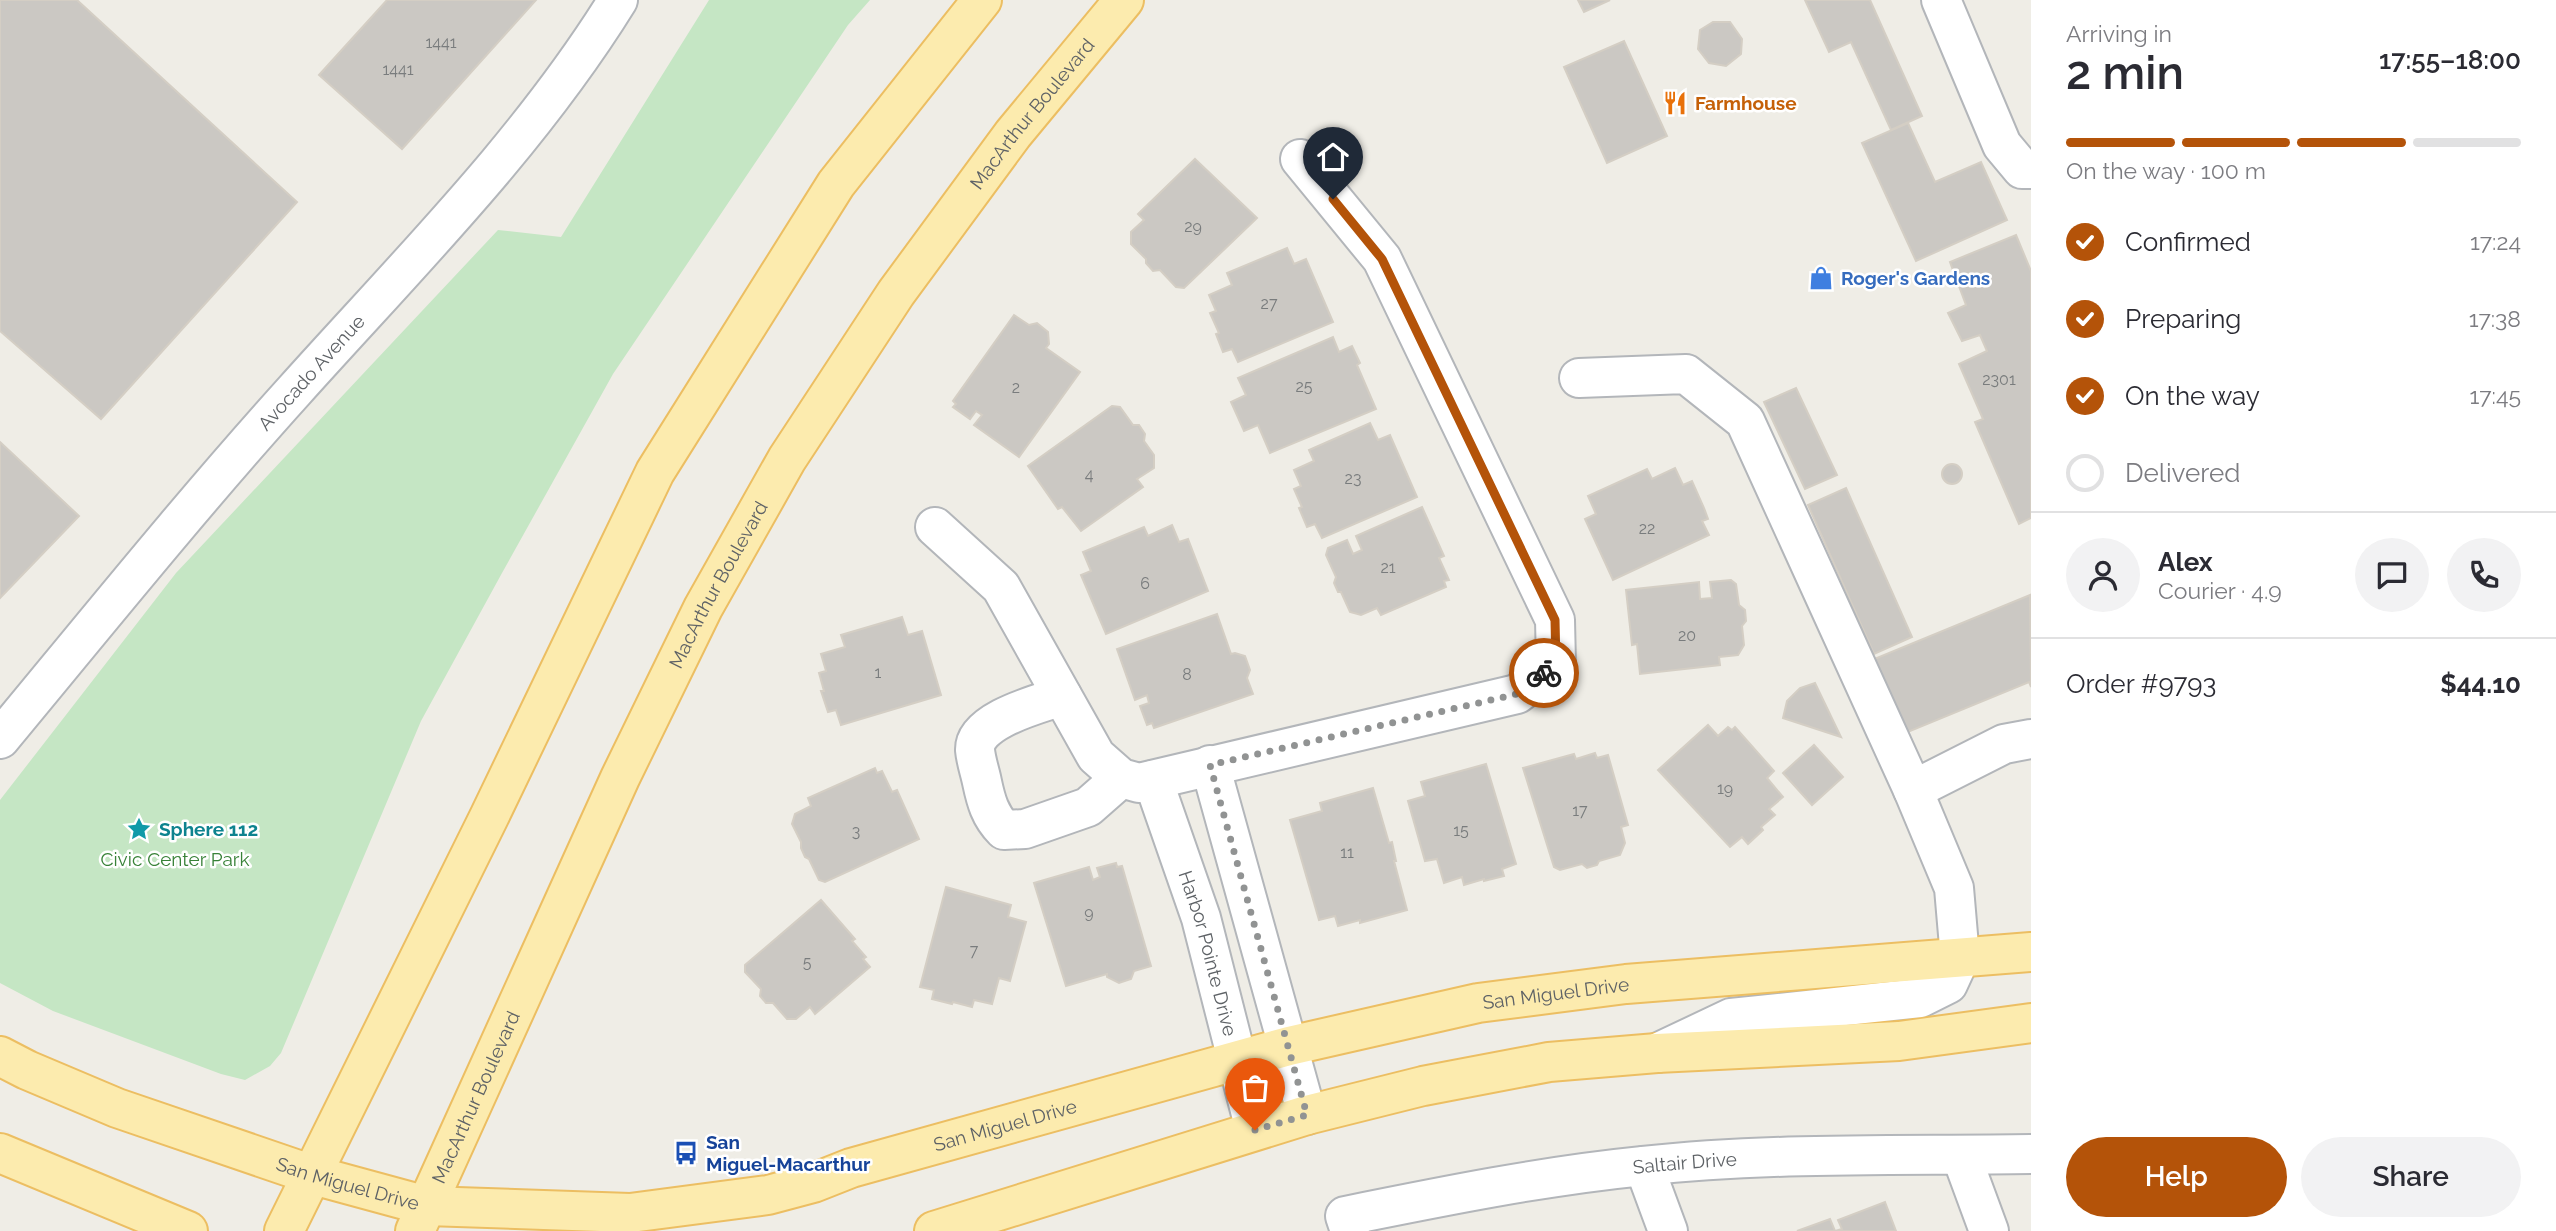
<!DOCTYPE html>
<meta charset="utf-8">
<style>
body{margin:0;font-family:Raleway,sans-serif;background:#f2f2f3;color:#2b2b33;height:100vh;display:flex;flex-direction:column;font-size:26px;white-space:nowrap}
*{box-sizing:border-box;margin:0}
p{font-size:23px;color:#7c7c81}
.icon{flex:none;width:38px;height:38px;fill:none;stroke:currentColor;stroke-width:2;stroke-linecap:round;stroke-linejoin:round}
.map{position:relative;flex:1;overflow:hidden}
.side{display:flex;flex-direction:column;background:#fff;width:525px}
.side>*{flex:none}
.pin{position:absolute;display:grid;place-items:center;width:60px;height:60px;color:#fff;margin:-72px -30px;border-radius:50% 50% 50% 0;rotate:-45deg;box-shadow:0 0 7px #0007}
.pin .icon{rotate:45deg}
.courier{position:absolute;display:grid;place-items:center;width:70px;height:70px;margin:-35px;border:5px solid #b45309;border-radius:50%;background:#fff;color:#222;box-shadow:0 2px 9px #0007}
.headline em{font-style:normal;font-weight:600}
.headline div{display:flex;flex-direction:column-reverse}
.headline{display:flex;align-items:center;justify-content:space-between;height:119px;padding:0 35px}
h1{font-size:46px;font-weight:600;line-height:52px}
.bar{display:grid;grid-template-columns:repeat(4,1fr);gap:10px 7px;align-content:center;height:84px;padding:0 35px}
.bar i{height:9px;border-radius:5px;background:#e1e1e2}
.bar .on{background:#b45309}
.bar p{grid-column:span 4}
.line{display:flex;align-items:center;gap:18px;padding:0 35px;border-top:2px solid #e1e1e2}
.line div{flex:1}
.round{display:grid;place-items:center;flex:none;width:74px;height:74px;border-radius:37px;background:#f2f2f3}
ol{padding:0 35px;list-style:none}
li{display:flex;align-items:center;gap:21px;height:77px}
li p{margin-inline-start:auto}
li .icon{padding:7px;border-radius:50%;background:#b45309;color:#fff;stroke-width:4}
li:last-child{color:#7c7c81}
li i{width:38px;height:38px;border:4px solid #e1e1e2;border-radius:50%}
.button{display:flex;gap:14px;margin-top:auto;padding:14px 35px}
.button a{flex:1;height:80px;border-radius:42px;background:#b45309;color:#fff;font-size:28px;font-weight:600;line-height:80px;text-align:center}
.button a+a{background:#f2f2f3;color:#2b2b33}
main{display:flex;flex:1;min-height:0}
.map>svg:first-child{display:block}
</style>
<main>
<div class="map">
<svg width="2031" height="1231" viewBox="0 0 2031 1231">
<rect width="100%" height="100%" fill="#efede6"/>
<polygon fill="#c5e6c4" points="709,0 870,0 848,25 613,374 502,573 421,721 281,1053 270,1066 245,1080 221,1074 53,1011 0,983 0,800 176,573 498,230 561,237"/>
<g fill="#cbc8c3" stroke="#d4cec4" stroke-width="2">
<polygon points="0,0 77,0 297,202 101,419 0,331"/>
<polygon points="387,0 536,0 402,149 319,75"/>
<polygon points="1578,0 1610,0 1584,12"/>
<polygon points="1805,0 1870,0 1922,116 1891,130 1851,42 1829,52"/>
<polygon points="1713,22 1730,22 1742,39 1741,54 1726,66 1709,63 1698,49 1700,30"/>
<polygon points="1624,41 1667,136 1607,163 1564,67"/>
<polygon points="1908,123 1935,182 1981,162 2007,220 1916,261 1862,143"/>
<polygon points="1195,159 1257,218 1184,288 1176,287 1160,270 1153,271 1146,263 1146,259 1131,244 1131,232 1144,220 1138,214"/>
<polygon points="2016,235 2031,271 2031,518 2019,524 1975,422 1983,419 1959,364 1987,351 1980,335 1962,341 1948,313 1966,305 1950,262"/>
<polygon points="1287,248 1294,264 1306,259 1333,322 1238,362 1232,349 1223,352 1216,334 1219,333 1210,313 1216,311 1209,295 1232,285 1227,273"/>
<polygon points="1014,315 1029,325 1037,323 1048,332 1049,344 1046,348 1080,372 1019,457 974,425 982,415 976,411 970,419 953,407 956,404 953,401"/>
<polygon points="1333,337 1339,352 1352,346 1360,363 1357,365 1376,409 1270,453 1258,425 1244,431 1231,402 1246,395 1238,378"/>
<polygon points="1796,388 1837,475 1805,489 1764,402"/>
<polygon points="1112,406 1120,407 1133,425 1139,425 1145,434 1144,441 1154,455 1154,468 1137,479 1143,487 1081,531 1062,507 1058,509 1028,466"/>
<polygon points="1370,423 1378,440 1390,435 1417,497 1322,538 1315,524 1307,527 1299,508 1302,507 1294,489 1301,486 1294,470 1314,461 1309,450"/>
<polygon points="0,442 79,516 0,598"/>
<circle cx="1952" cy="474" r="10"/>
<polygon points="1675,468 1683,485 1692,481 1704,508 1708,519 1702,521 1709,535 1613,580 1585,519 1596,514 1588,496 1647,469 1652,479"/>
<polygon points="1846,488 1912,637 1874,654 1808,505"/>
<polygon points="1422,507 1444,556 1439,558 1449,580 1444,581 1446,587 1381,615 1377,608 1361,615 1350,612 1341,592 1338,592 1334,583 1336,577 1326,555 1328,548 1347,540 1353,554 1362,550 1356,536"/>
<polygon points="1172,525 1179,542 1188,539 1208,591 1106,634 1081,575 1091,571 1083,552 1144,527 1148,536"/>
<polygon points="1731,580 1736,584 1739,605 1745,610 1746,621 1742,626 1744,645 1738,655 1719,657 1720,665 1640,674 1637,644 1632,645 1626,590 1699,582 1700,599 1712,598 1710,582"/>
<polygon points="2030,595 2031,687 2029,682 1898,736 1867,662"/>
<polygon points="1217,614 1231,654 1235,653 1245,656 1250,670 1247,678 1253,694 1154,728 1152,723 1147,725 1140,706 1149,703 1147,695 1135,700 1117,649"/>
<polygon points="902,617 908,635 922,631 941,695 841,725 836,710 828,712 821,691 824,691 819,673 826,671 821,654 845,647 841,635"/>
<polygon points="1815,683 1841,737 1783,718 1787,701 1800,688"/>
<polygon points="1708,725 1718,736 1728,727 1732,730 1735,727 1774,771 1767,778 1783,797 1769,809 1775,815 1761,827 1763,830 1748,844 1742,837 1730,847 1658,770"/>
<polygon points="1814,745 1843,777 1812,805 1783,773"/>
<polygon points="1595,753 1597,758 1608,755 1628,825 1621,827 1625,843 1620,855 1599,861 1597,865 1587,868 1582,864 1560,870 1554,867 1523,768 1574,754 1576,759"/>
<polygon points="1486,764 1516,864 1502,869 1504,876 1484,881 1484,879 1464,885 1462,877 1444,883 1437,859 1425,861 1408,801 1425,796 1421,782"/>
<polygon points="875,768 877,773 882,771 892,792 897,790 919,839 825,882 819,880 809,859 805,857 801,848 801,842 792,824 795,814 811,806 808,798"/>
<polygon points="1373,788 1389,843 1392,842 1396,861 1394,861 1407,910 1360,923 1360,920 1338,926 1335,916 1319,920 1290,820 1322,811 1320,803"/>
<polygon points="1116,863 1117,867 1122,866 1151,966 1134,971 1131,979 1119,983 1107,977 1107,974 1066,986 1034,883 1089,867 1093,880 1100,877 1097,868"/>
<polygon points="946,887 1011,905 1008,917 1026,922 1010,981 999,978 992,1004 974,1000 972,1007 953,1002 952,1004 932,999 934,990 920,987"/>
<polygon points="821,900 855,939 852,941 866,957 863,959 870,967 815,1014 810,1007 796,1019 787,1019 773,1003 766,1003 760,996 761,989 745,972 745,965"/>
<polygon points="1885,1202 1896,1231 1835,1231 1842,1229 1838,1220"/>
<polygon points="1830,1219 1835,1231 1797,1231"/>
</g>
<g fill="none" stroke-linecap="round" stroke-linejoin="round">
<g stroke="#b3b6ba" stroke-width="42">
<g id="minor">
<polyline points="1941,0 2002,145 2022,169 2031,169"/>
<polyline points="1579,378 1686,374 1745,421 1913,790 1954,888 1960,958 1948,984 1920,998 1731,1018 1657,1053"/>
<polyline points="935,527 1001,587 1096,756 1121,778 1139,783 1517,694 1556,664 1555,620 1382,259 1300,159"/>
<path d="M1062,696C1039,704 974,720 975,750C976,761 980,772 982,782C986,801 990,816 1004,830L1025,829L1088,807L1121,778"/>
<path id="s1" d="M0,739C97,622 192,504 294,391C406,266 529,144 618,0"/>
<polyline points="1210,765 1307,1115"/>
<path id="s2" d="M1153,780L1201,918L1255,1130"/>
<polyline points="1913,790 2004,744 2031,739"/>
<polyline points="1961,1155 1989,1231"/>
<polyline points="1644,1166 1668,1231"/>
<path id="s3" d="M1350,1231L1345,1216C1444,1196 1543,1176 1643,1166C1772,1152 1902,1156 2031,1154"/>
</g>
</g>
<g stroke="#ecbe62" stroke-width="42">
<g id="major">
<path id="s4" d="M0,1056L27,1070L117,1108L313,1175L427,1206L630,1213L768,1195L813,1183L851,1168L1289,1046L1478,1003L1626,984L2031,952"/>
<polyline points="0,1153 188,1231"/>
<polyline points="284,1231 489,817 655,472 836,184 982,0"/>
<path id="s5" d="M415,1231L620,778L703,608L787,459L896,293L1013,134L1124,0"/>
<polyline points="934,1231 1307,1115 1423,1086 1549,1062 1657,1053 1899,1041 2031,1023"/>
</g>
</g>
<use href="#minor" stroke="#fff" stroke-width="38"/>
<use href="#major" stroke="#fcebae" stroke-width="38"/>
</g>
<g fill="none" stroke-linecap="round" stroke-linejoin="round">
<polyline stroke="#919393" stroke-width="7" stroke-dasharray="0 12.6" points="1255,1130 1307,1115 1210,765 1517,694 1544,673"/>
<polyline stroke="#b45309" stroke-width="9" points="1333,199 1382,259 1555,620 1556,664 1544,673"/>
</g>
<defs>
<g id="restaurant-bare" transform="scale(1.89)"><path d="M-5-6h1v4h1v-4h1v4h1v-4h1v5L-1.5 .5V6h-2V.5L-5-1ZM5-6V6H3V1.5H1.5Q1.5-4 5-6Z" fill="#e8710a" stroke="#fff" stroke-width="2.5" paint-order="stroke"/></g>
<g id="shop-bare" transform="scale(1.89)"><path d="M-5-2.5h2.3a2.7 3.5 0 0 1 5.4 0H5L5.5 6h-11ZM-1.5-2.5h3a1.5 2.3 0 0 0-3 0Z" fill="#3f7fe0" stroke="#fff" stroke-width="2.5" paint-order="stroke"/></g>
<g id="sight-bare" transform="scale(1.89)"><path d="M0-6L1.8-2.2L6-1.7L2.9 1.2L3.7 5.4L0 3.3L-3.7 5.4L-2.9 1.2L-6-1.7L-1.8-2.2Z" fill="#0f9aa8" stroke="#fff" stroke-width="2.5" paint-order="stroke"/></g>
<g id="bus-bare" transform="scale(1.89)"><path d="M-5-6H5V4H4V6H2V4H-2V6H-4V4H-5ZM-3.5-4V0h7V-4ZM-3.5 1.2v1.5H-2V1.2ZM2 1.2v1.5H3.5V1.2Z" fill="#1a4fb4" stroke="#fff" stroke-width="2.5" paint-order="stroke"/></g>
</defs>
<g fill-rule="evenodd">
<use href="#restaurant-bare" x="1675" y="103"/>
<use href="#shop-bare" x="1821" y="278"/>
<use href="#sight-bare" x="139" y="829"/>
<use href="#bus-bare" x="686" y="1153"/>
</g>
<g text-anchor="middle" stroke-width="5" stroke-linejoin="round" paint-order="stroke">
<g font-size="16" fill="#797c7d">
<text x="441" y="48">1441</text>
<text x="398" y="75">1441</text>
<text x="1193" y="232">29</text>
<text x="1269" y="309">27</text>
<text x="1999" y="385">2301</text>
<text x="1304" y="392">25</text>
<text x="1016" y="393">2</text>
<text x="1089" y="480">4</text>
<text x="1353" y="484">23</text>
<text x="1647" y="534">22</text>
<text x="1388" y="573">21</text>
<text x="1145" y="589">6</text>
<text x="1687" y="641">20</text>
<text x="878" y="678">1</text>
<text x="1187" y="680">8</text>
<text x="1725" y="794">19</text>
<text x="1580" y="816">17</text>
<text x="1461" y="836">15</text>
<text x="856" y="837">3</text>
<text x="1347" y="858">11</text>
<text x="1089" y="918">9</text>
<text x="974" y="956">7</text>
<text x="807" y="968">5</text>
</g>
<g font-size="19" font-weight="bold" fill="#c56008" stroke="#fff" text-anchor="start">
<text x="1695" y="110">Farmhouse</text>
</g>
<g font-size="19" fill="#5e6266" stroke="#fff">
<text dy="7" stroke="none"><textPath href="#s5" startOffset="1281">MacArthur Boulevard</textPath></text>
<text dy="7" stroke="none"><textPath href="#s1" startOffset="481">Avocado Avenue</textPath></text>
<text dy="7" stroke="none"><textPath href="#s5" startOffset="714">MacArthur Boulevard</textPath></text>
<text dy="7" stroke="none"><textPath href="#s2" startOffset="182">Harbor Pointe Drive</textPath></text>
<text dy="7" stroke="none"><textPath href="#s4" startOffset="1610">San Miguel Drive</textPath></text>
<text dy="7" stroke="none"><textPath href="#s5" startOffset="147">MacArthur Boulevard</textPath></text>
<text dy="7" stroke="none"><textPath href="#s4" startOffset="1043">San Miguel Drive</textPath></text>
<text dy="7" stroke="none"><textPath href="#s3" startOffset="360">Saltair Drive</textPath></text>
<text dy="7" stroke="none"><textPath href="#s4" startOffset="371">San Miguel Drive</textPath></text>
</g>
<g font-size="19" font-weight="bold" fill="#366cbe" stroke="#fff" text-anchor="start">
<text x="1841" y="285">Roger's Gardens</text>
</g>
<g font-size="19" font-weight="bold" fill="#0d838f" stroke="#fff" text-anchor="start">
<text x="159" y="836">Sphere 112</text>
</g>
<g font-size="19" fill="#388238" stroke="#fff">
<text x="175" y="866">Civic Center Park</text>
</g>
<g font-size="19" font-weight="bold" fill="#164399" stroke="#fff" text-anchor="start">
<text x="706" y="1149">San<tspan x="706" dy="22">Miguel-Macarthur</tspan></text>
</g>
</g>
</svg>
<div class="pin" style="left:1255px;top:1130px;background:#ea580c"><svg class="icon" aria-label="bag" viewBox="0 0 24 24"><path d="M5 8h14l-1 12H6zM9 8a3 3 0 0 1 6 0"/></svg></div>
<div class="pin" style="left:1333px;top:199px;background:#1f2937"><svg class="icon" aria-label="home" viewBox="0 0 24 24"><path d="M3 11l9-7 9 7M6 9v11h12V9"/></svg></div>
<div class="courier" style="left:1544px;top:673px"><svg class="icon" aria-label="bike" viewBox="0 0 24 24"><circle cx="6" cy="16" r="4"/><circle cx="18" cy="16" r="4"/><path d="M6 16l4-8h5l3 8M10 8l3 8H6M13 5h3"/></svg></div>
</div>
<section class="side">
<div class="headline"><div><h1>2 min</h1><p>Arriving in</p></div><em>17:55–18:00</em></div>
<div class="bar"><i class="on"></i><i class="on"></i><i class="on"></i><i></i><p>On the way · 100 m</p></div>
<ol>
<li><svg class="icon" aria-label="check" viewBox="0 0 24 24"><path d="M5 12l5 5 9-10"/></svg>Confirmed<p>17:24</p></li>
<li><svg class="icon" aria-label="check" viewBox="0 0 24 24"><path d="M5 12l5 5 9-10"/></svg>Preparing<p>17:38</p></li>
<li><svg class="icon" aria-label="check" viewBox="0 0 24 24"><path d="M5 12l5 5 9-10"/></svg>On the way<p>17:45</p></li>
<li><i></i>Delivered</li>
</ol>
<div class="line" style="height:126px"><a class="round"><svg class="icon" aria-label="person" viewBox="0 0 24 24"><circle cx="12" cy="8" r="4"/><path d="M4 21q1-7 8-7t8 7"/></svg></a><div><b>Alex</b><p>Courier · 4.9</p></div><a class="round"><svg class="icon" aria-label="chat" viewBox="0 0 24 24"><path d="M4 5h16v11H9l-5 4z"/></svg></a><a class="round"><svg class="icon" aria-label="phone" viewBox="0 0 24 24"><path d="M5 4h4l2 5-3 2q2 4 5 5l2-3 5 2v4C11 20 4 13 5 4z"/></svg></a></div>
<div class="line" style="height:91px"><div>Order #9793</div><b>$44.10</b></div>
<div class="button"><a>Help</a><a>Share</a></div>
</section>
</main>
